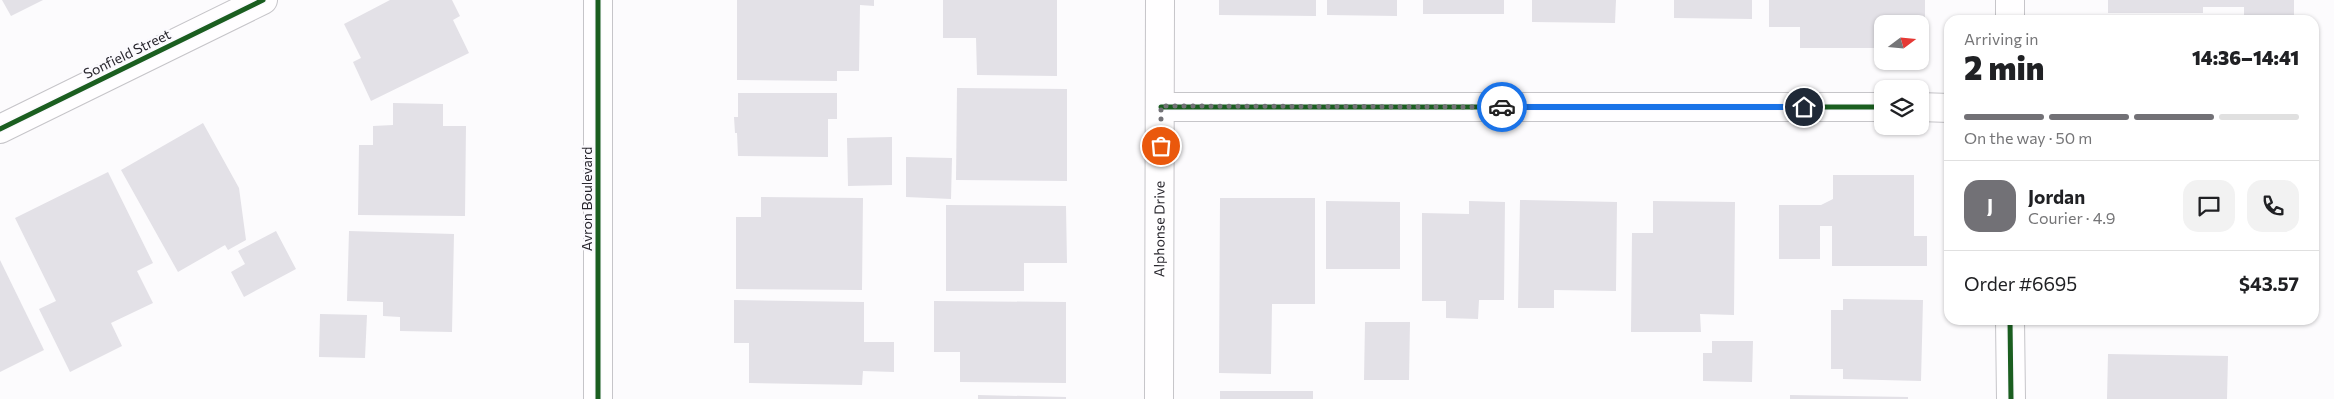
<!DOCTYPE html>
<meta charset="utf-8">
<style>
body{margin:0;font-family:Commissioner,sans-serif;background:#f2f2f2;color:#202124;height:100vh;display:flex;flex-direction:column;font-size:19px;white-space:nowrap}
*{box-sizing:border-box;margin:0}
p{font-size:16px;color:#757577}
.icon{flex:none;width:28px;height:28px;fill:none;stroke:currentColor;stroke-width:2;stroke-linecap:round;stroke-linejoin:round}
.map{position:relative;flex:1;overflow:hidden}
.panel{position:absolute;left:1944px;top:15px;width:375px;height:310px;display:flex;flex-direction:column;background:#fff;border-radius:15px;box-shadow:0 1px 4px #0004}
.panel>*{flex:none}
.needle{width:32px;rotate:74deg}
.fabs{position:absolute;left:1874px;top:15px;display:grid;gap:10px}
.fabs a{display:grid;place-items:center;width:55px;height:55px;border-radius:10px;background:#fff;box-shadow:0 1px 4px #0004;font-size:25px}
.pin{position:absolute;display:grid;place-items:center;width:42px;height:42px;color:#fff;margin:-21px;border:2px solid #fff;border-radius:50%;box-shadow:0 1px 5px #0007}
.courier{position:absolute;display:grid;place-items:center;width:50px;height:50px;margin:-25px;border:4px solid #1a73e8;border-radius:50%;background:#fff;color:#222;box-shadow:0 1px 6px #0007}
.overview em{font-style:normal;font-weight:800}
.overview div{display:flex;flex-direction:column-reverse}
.overview{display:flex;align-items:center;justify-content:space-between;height:85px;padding:0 20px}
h1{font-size:32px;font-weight:800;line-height:38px}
.bar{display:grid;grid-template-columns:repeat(4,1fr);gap:8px 5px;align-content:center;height:60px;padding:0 20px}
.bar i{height:6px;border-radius:4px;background:#e0e0e0}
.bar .active{background:#727176}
.bar p{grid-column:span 4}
.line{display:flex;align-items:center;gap:12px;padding:0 20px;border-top:1px solid #e0e0e0}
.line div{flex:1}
.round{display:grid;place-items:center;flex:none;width:52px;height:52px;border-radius:15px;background:#f2f2f2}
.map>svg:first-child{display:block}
</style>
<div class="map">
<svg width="2334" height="399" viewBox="0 0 2334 399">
<rect width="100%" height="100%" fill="#fcfbfd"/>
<g fill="#e3e1e7">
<polygon points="2,0 43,0 11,16"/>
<polygon points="390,0 452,0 460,16 453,20 469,53 371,101 353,62 361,58 344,24"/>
<polygon points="737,0 874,0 874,6 860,5 859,71 837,71 837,81 737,80"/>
<polygon points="943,0 1057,0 1057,76 977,75 976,38 943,38"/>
<polygon points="1219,0 1316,0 1316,16 1219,15"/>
<polygon points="1327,0 1397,0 1397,16 1327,15"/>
<rect x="1423" y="0" width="81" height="14"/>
<polygon points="1532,0 1616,0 1615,23 1532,22"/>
<polygon points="1674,0 1752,0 1752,19 1674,18"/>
<polygon points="1769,0 1925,0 1925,49 1920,49 1920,24 1882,24 1882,48 1800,48 1800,27 1769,27"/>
<polygon points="2108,0 2294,0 2294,20 2244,20 2244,7 2203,7 2203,13 2108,13"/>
<polygon points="957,88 1067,89 1067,181 956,180"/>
<polygon points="738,93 837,93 837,119 828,119 828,157 738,156 737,133 735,133 734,117 738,117"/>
<polygon points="393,103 443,104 443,126 466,126 465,216 358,215 359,145 373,145 373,126 393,125"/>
<polygon points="203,123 239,188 246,240 228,250 225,245 178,272 121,170"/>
<polygon points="892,137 892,185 848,186 847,138"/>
<polygon points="906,157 952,158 951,199 906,197"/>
<polygon points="108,172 153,263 137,271 153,303 111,323 122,346 70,372 39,309 56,301 15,218"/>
<polygon points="1833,175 1914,175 1914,236 1927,236 1927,266 1832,266 1832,226 1820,226 1820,259 1779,259 1779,205 1821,205 1833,199"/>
<polygon points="761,197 863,198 862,290 736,289 736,217 761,217"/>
<polygon points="1220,198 1315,198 1315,304 1272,304 1271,374 1219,373"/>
<polygon points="1520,200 1617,202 1616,291 1554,290 1554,308 1518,308"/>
<polygon points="1326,201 1400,202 1400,269 1326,269"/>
<polygon points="1469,201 1505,202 1504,300 1479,300 1478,319 1446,318 1446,301 1422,301 1422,213 1469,214"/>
<polygon points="1653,201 1735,202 1734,315 1700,314 1701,332 1631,332 1632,233 1653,233"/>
<polygon points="946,205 1066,206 1067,263 1024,263 1024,291 946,291"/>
<polygon points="276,231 296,269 244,297 231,272 245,264 238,251"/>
<polygon points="349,231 454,234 452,332 400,331 400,317 383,316 383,302 347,301"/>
<polygon points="0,260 44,350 0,372"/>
<polygon points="1843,299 1923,300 1921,381 1843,379 1843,369 1831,369 1831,310 1843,310"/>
<polygon points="734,300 864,302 864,342 894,342 894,372 863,371 862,385 749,383 749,343 734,343"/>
<polygon points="934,301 1066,302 1066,383 960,382 960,352 934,352"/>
<polygon points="320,314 367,315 365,358 319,357"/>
<polygon points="1365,322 1410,322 1409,380 1364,380"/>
<polygon points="1712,341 1753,341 1752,382 1703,381 1703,353 1712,353"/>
<polygon points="2108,354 2228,356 2227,399 2107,399"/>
<rect x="1220" y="391" width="93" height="8"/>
<polygon points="978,395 1066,397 1066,399 978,399"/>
<polygon points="1790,395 1908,397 1908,399 1790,399"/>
</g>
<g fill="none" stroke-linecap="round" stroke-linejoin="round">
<g stroke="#c6c5c9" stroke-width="30">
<g id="street">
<polyline points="2010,20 2010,0"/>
<polyline points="1161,107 1882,107"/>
<polyline points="1920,107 1949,108"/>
<polyline points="0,129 263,0"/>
<polyline points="2010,320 2011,399"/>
<polyline points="598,399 598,0"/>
<path id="s1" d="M1159,399L1160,0"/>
</g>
</g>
<use href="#street" stroke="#fffeff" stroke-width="28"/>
<g stroke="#fbfafe" stroke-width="8">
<g id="cycleway">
<polyline points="1161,107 1882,107"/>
<polyline points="0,129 263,0"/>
<polyline points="2010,320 2011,399"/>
<polyline points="598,399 598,0"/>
</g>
</g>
<use href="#cycleway" stroke="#1b5e20" stroke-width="5"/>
</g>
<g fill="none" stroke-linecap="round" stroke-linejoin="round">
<polyline stroke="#727176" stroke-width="5" stroke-dasharray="0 9" points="1161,146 1161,106 1502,107"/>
<polyline stroke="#1a73e8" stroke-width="6" points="1502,107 1804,107"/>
</g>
<g text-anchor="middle" stroke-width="4.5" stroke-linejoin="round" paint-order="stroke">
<g font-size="14" fill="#28262d" stroke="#fbfafe">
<text transform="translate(127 54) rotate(-26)" y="5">Sonfield Street</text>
<text transform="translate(587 199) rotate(-90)" y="5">Avron Boulevard</text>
<text dy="5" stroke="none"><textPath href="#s1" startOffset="170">Alphonse Drive</textPath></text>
</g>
</g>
</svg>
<div class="fabs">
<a><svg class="needle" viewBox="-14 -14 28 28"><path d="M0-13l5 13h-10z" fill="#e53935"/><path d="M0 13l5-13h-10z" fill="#757577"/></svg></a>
<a><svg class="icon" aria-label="layers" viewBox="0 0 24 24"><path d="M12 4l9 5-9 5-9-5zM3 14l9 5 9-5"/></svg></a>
</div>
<div class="pin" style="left:1161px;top:146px;background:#ea580c"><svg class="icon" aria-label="bag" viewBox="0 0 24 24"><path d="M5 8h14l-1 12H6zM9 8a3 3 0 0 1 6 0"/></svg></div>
<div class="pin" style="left:1804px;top:107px;background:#1f2937"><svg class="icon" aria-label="home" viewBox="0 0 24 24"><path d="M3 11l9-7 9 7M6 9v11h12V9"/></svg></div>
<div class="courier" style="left:1502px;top:107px"><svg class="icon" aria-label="car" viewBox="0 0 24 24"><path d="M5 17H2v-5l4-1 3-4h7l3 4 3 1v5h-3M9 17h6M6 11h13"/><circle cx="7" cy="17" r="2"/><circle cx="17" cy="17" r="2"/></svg></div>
<section class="panel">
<div class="overview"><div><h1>2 min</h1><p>Arriving in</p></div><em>14:36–14:41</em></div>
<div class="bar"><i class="active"></i><i class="active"></i><i class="active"></i><i></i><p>On the way · 50 m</p></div>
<div class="line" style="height:90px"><b class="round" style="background:#727176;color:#fff">J</b><div><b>Jordan</b><p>Courier · 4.9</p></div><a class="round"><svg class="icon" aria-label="chat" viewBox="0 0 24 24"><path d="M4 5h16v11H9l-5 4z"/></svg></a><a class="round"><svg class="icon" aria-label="phone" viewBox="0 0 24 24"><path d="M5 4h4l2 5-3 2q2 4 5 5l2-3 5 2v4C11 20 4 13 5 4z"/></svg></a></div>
<div class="line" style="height:65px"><div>Order #6695</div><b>$43.57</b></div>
</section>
</div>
